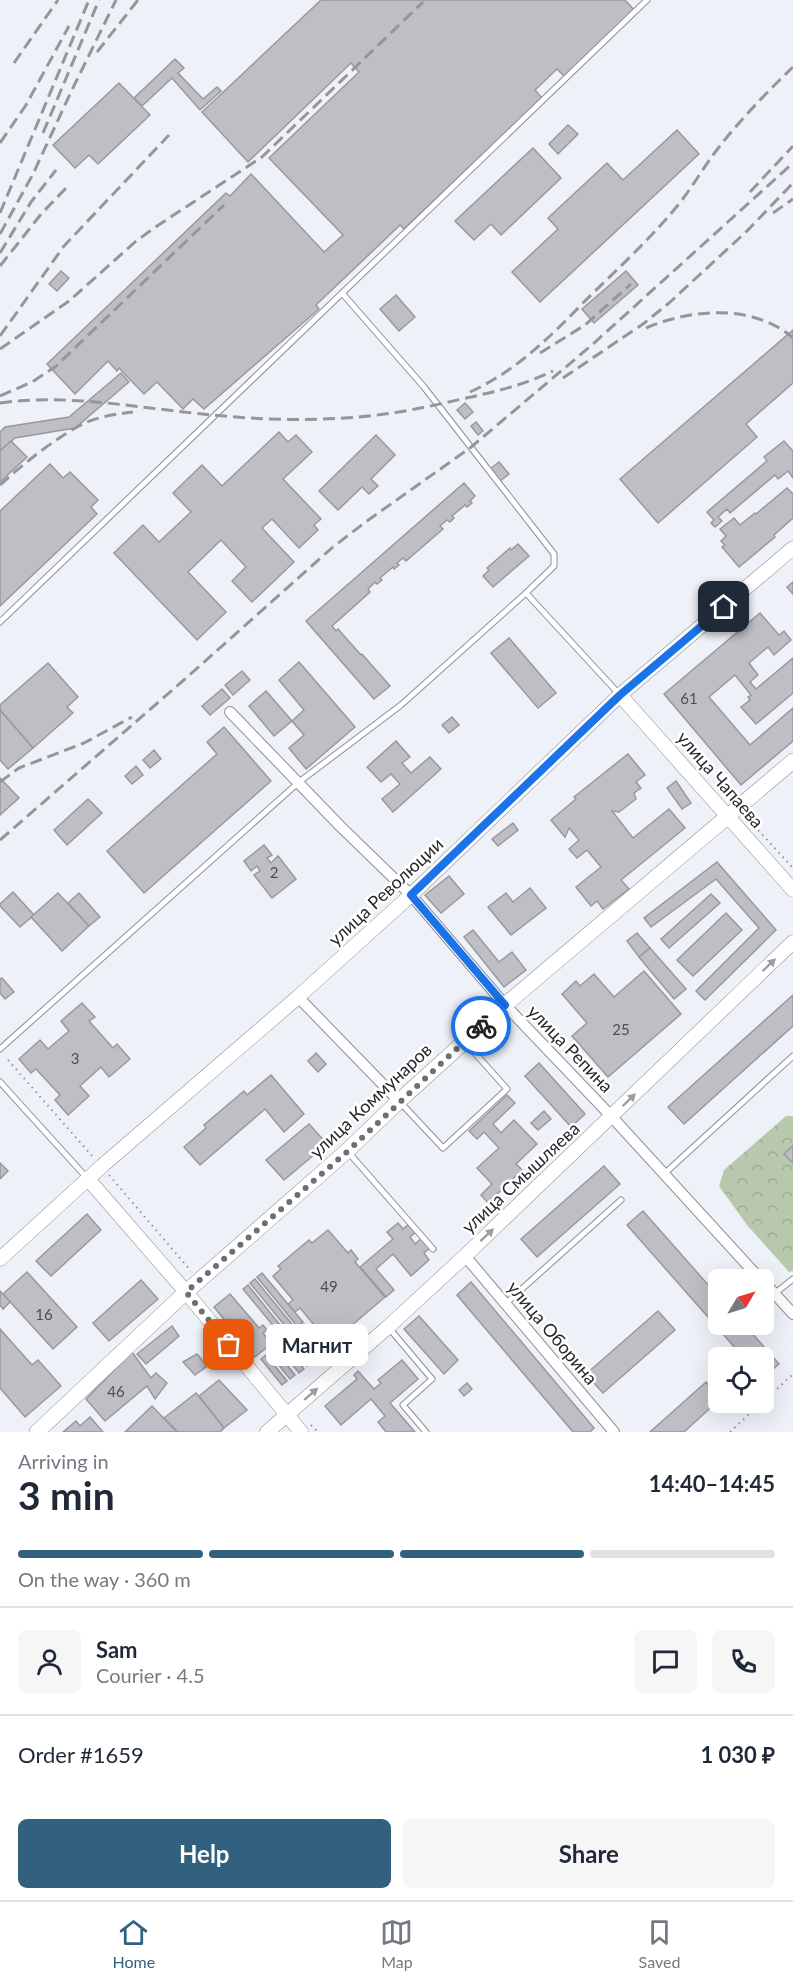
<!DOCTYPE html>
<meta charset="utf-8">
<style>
body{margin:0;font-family:Lato,sans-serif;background:#f6f6f7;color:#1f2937;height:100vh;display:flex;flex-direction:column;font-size:22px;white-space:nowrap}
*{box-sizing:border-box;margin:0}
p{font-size:20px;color:#747a83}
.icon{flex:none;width:33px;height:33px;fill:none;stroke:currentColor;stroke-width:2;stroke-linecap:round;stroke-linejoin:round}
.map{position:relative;height:1432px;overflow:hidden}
.sheet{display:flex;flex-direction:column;background:#fff;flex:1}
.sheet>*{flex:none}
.needle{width:39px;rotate:52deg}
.fabs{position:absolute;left:708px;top:1269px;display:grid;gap:12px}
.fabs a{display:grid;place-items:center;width:66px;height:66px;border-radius:9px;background:#fff;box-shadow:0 6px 24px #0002;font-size:30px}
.pin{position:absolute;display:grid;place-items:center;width:51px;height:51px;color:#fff;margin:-26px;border-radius:12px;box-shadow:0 3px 9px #0006}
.courier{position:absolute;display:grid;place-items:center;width:60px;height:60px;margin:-30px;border:4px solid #1a73e8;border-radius:50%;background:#fff;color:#222;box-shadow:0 2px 8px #0007}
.bubble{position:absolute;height:42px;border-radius:9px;background:#fff;box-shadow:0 6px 24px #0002;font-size:20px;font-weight:700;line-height:42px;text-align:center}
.head em{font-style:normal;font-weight:700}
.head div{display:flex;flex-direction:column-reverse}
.head{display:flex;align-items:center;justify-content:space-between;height:102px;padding:0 18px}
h1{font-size:39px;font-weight:700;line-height:45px}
.bar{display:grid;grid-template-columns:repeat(4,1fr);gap:9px 6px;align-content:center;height:72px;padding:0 18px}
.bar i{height:8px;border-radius:4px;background:#e0e1e3}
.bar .active{background:#31617f}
.bar p{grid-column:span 4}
.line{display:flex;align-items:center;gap:15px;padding:0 18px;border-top:2px solid #e0e1e3}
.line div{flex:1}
.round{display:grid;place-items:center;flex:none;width:63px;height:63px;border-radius:9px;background:#f6f6f7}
.primary-button{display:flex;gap:12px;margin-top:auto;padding:12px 18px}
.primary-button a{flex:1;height:69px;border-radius:9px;background:#31617f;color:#fff;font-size:24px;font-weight:700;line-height:69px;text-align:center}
.primary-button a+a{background:#f6f6f7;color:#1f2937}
.tabs{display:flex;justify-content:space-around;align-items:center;height:84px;border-top:2px solid #e0e1e3;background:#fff;font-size:16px;color:#747a83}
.tabs a{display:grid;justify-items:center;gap:3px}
.tabs .active{color:#31617f}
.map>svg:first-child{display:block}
</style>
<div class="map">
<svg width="793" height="1432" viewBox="0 0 793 1432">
<defs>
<pattern id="forest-crowns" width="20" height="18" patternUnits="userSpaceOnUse" patternTransform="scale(1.5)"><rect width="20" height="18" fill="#b7c8ad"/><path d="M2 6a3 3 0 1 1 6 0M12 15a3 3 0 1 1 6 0" fill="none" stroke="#9dac95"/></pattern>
</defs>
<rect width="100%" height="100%" fill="#eef2f8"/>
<polygon fill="url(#forest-crowns)" points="786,1116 793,1116 793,1146 784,1154 793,1163 793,1271 789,1272 747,1225 719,1186 724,1170"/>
<g fill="#c0bec5" stroke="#99989e" stroke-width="1.5">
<polygon points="321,0 625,0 635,11 565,77 557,69 535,90 542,98 404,229 400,225 316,305 319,309 204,409 193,399 183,409 157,382 144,394 119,368 117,371 108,361 75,394 47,364 226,193 230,196 251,174 324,252 343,235 269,158 359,72 351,63 248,162 202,112"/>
<polygon points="175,59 184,68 178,73 203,99 217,87 221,91 200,110 172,78 142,106 134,98"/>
<polygon points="119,83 150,115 98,164 89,155 75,168 53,145"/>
<polygon points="568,125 578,134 558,154 549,144"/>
<polygon points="677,130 699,154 540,302 512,272 558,229 548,218 607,163 623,180"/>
<polygon points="533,148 561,178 501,235 491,224 474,240 455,221"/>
<polygon points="61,271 69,278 57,291 49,284"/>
<polygon points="626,271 638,285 594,323 582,309"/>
<polygon points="396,295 415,317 399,331 380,309"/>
<polygon points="793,330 793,383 746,424 757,437 658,523 620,479"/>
<polygon points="121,373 129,382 75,428 15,438 0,451 0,432 5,427 69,417"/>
<polygon points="465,403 473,412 465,419 457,410"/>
<polygon points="476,422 483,431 478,435 471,426"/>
<polygon points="279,432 288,442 296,435 312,452 283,479 321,519 314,525 318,530 299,548 272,519 262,528 294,562 252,602 232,581 246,567 221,540 188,572 226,612 197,640 114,553 143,525 159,542 191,512 173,493 202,465 222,486"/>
<polygon points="376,435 395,455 371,479 378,486 369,494 362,487 338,510 319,491"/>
<polygon points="11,441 27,457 0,482 0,451"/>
<polygon points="784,441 793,451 793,478 788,471 778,479 775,475 730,513 727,509 718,517 722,521 715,527 711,523 714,520 707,512 767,461 764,457"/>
<polygon points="499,462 509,474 500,481 490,469"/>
<polygon points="50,464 63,478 70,472 98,500 91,507 97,514 0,606 0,511"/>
<polygon points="464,483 475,496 470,501 472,503 467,507 465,505 452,516 454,518 450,522 447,520 440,526 443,529 406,561 403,558 397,563 399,565 394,569 393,567 380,578 382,580 377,584 375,582 368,589 370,592 332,626 336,631 338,629 361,655 362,654 390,686 374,699 306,621"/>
<polygon points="787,488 793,494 793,518 774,535 775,537 739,567 722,547 725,545 721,541 726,536 720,529 734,518 740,525 755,513 756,514"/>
<polygon points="518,544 529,556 493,587 483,576 489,570 487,568 510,548 511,550"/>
<polygon points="793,582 793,594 787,587"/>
<polygon points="760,613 779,635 784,631 791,640 774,655 768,647 749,663 758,675 750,682 756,689 793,658 793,693 756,724 741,707 750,700 748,697 751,695 735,675 709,697 750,745 793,708 793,741 741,785 664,694"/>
<polygon points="509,638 556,693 538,708 491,653"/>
<polygon points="299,662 355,727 306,769 289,748 304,735 292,721 304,710 279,680"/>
<polygon points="48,663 78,697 67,707 73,713 33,748 0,710 0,705"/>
<polygon points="242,671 250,680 233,695 225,685"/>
<polygon points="222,689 230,698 210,715 202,706"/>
<polygon points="266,691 292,721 274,736 249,706"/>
<polygon points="0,710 33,748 8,769 0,760"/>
<polygon points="452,717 459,725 449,733 442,725"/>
<polygon points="224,727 271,781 144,893 107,851 217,754 207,742"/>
<polygon points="396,741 410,757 402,763 411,773 430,757 441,769 393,812 382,799 400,784 391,774 381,782 367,767"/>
<polygon points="154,750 161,759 150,768 143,760"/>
<polygon points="628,754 645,775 636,782 641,788 634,793 636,799 619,812 612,811 633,838 669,809 685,828 621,880 629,889 603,909 597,901 591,906 576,887 601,867 587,850 577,858 569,849 579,840 569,828 565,837 551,820 576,799 574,797"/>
<polygon points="136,766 143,775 132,784 125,776"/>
<polygon points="0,778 19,798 0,815"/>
<polygon points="676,781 691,803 682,809 667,788"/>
<polygon points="88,799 102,813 67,845 54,830"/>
<polygon points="513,823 518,830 498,846 492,839"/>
<polygon points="264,845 272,855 267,858 271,863 278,856 296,879 272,898 254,875 260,871 257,866 251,871 244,861"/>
<polygon points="717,862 776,930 705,1000 696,991 759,928 716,879 651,927 644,918"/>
<polygon points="449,876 464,894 441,913 425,895"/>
<polygon points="530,888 546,908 511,935 488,907 506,893 513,902"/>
<polygon points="13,892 34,915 20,927 0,906 0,904"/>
<polygon points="58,893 89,926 62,951 31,917"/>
<polygon points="79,893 100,917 89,926 68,903"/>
<polygon points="711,894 720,903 669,948 661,939"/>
<polygon points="726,913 742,930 693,976 677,960"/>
<polygon points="473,930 499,962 512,952 526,970 504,987 464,937"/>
<polygon points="637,933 650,948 639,957 627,941"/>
<polygon points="650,948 686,989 674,999 639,957"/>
<polygon points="644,971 681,1014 608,1077 572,1036 587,1023 562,994 576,981 580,986 594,974 614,997"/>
<polygon points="2,978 14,992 5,999 0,993 0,979"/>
<polygon points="793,995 793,1026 684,1124 668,1107"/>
<polygon points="82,1003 95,1017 89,1021 113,1048 117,1044 130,1059 109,1077 101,1067 80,1086 89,1096 68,1115 55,1100 60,1095 36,1069 31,1073 19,1059 40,1040 48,1049 69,1031 61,1021"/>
<polygon points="316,1053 326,1064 318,1072 308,1061"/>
<polygon points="539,1063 585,1114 571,1127 525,1076"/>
<polygon points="271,1075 304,1114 284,1132 265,1109 200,1165 184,1147 206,1128 204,1125 244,1091 247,1095"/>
<polygon points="507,1095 515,1103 493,1124 501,1133 514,1120 537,1144 516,1164 522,1170 488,1203 481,1195 492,1184 477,1168 499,1148 484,1132 477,1139 469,1131"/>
<polygon points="544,1111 551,1119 538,1130 531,1123"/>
<polygon points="309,1124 327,1144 284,1180 266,1160"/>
<polygon points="793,1146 793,1163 784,1154"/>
<polygon points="0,1163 8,1171 0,1179"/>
<polygon points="604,1166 620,1184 537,1257 521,1239"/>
<polygon points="643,1211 718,1296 718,1324 744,1324 779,1364 764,1377 764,1358 744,1358 627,1225"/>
<polygon points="87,1214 101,1230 51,1276 36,1261"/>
<polygon points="398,1223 403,1229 409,1224 416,1232 410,1237 415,1244 422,1238 430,1248 424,1253 429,1260 411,1276 393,1254 376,1269 394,1290 386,1297 360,1267 393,1239 387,1232"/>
<polygon points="328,1230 348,1253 351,1250 358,1259 355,1262 385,1297 330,1344 300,1308 295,1312 288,1304 293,1300 273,1276 281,1269 278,1266 309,1240 312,1243"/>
<polygon points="27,1272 77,1327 53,1349 3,1294"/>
<polygon points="262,1273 303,1322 297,1326 257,1277"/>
<polygon points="255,1279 295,1328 290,1332 250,1283"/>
<polygon points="141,1280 158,1299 109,1341 93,1323"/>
<polygon points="471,1282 594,1428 590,1432 573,1432 457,1295"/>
<polygon points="248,1285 288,1335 284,1339 243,1289"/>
<polygon points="0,1291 10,1302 3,1309 0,1305"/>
<polygon points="230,1294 259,1328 263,1325 267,1330 263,1333 271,1344 255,1357 214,1307"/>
<polygon points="658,1311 675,1330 603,1393 586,1374"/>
<polygon points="419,1316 458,1360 444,1374 404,1329"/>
<polygon points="304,1324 326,1349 320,1353 299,1328"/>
<polygon points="172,1326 179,1336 146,1364 137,1354"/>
<polygon points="0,1329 32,1365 38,1360 61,1386 25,1417 0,1388"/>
<polygon points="297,1330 318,1355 313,1359 292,1334"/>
<polygon points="290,1336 312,1362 307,1366 285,1340"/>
<polygon points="283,1343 304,1369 299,1373 278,1347"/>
<polygon points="274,1349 295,1375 290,1379 269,1353"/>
<polygon points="132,1352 151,1378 156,1373 167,1383 155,1399 147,1386 105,1421 86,1399"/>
<polygon points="197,1354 207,1366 195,1375 183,1362"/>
<polygon points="266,1355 287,1381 282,1385 261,1359"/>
<polygon points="402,1360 418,1379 390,1403 415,1432 386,1432 378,1422 385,1416 371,1399 341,1425 325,1406 357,1379 354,1375 358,1371 374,1389 381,1383 378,1380"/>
<polygon points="219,1380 247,1410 224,1428 199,1396"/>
<polygon points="706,1382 718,1397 718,1401 684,1432 650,1432"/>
<polygon points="467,1383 472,1389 464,1396 459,1390"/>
<polygon points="196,1393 224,1428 220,1432 178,1432 164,1418"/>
<polygon points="152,1406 177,1432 125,1432"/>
<polygon points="90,1417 103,1432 63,1432 76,1421 80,1426"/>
</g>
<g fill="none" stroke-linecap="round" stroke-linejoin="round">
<g stroke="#8c9095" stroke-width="7">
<g id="service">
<polyline points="342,293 424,387 554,554 554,566 526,593"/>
<polyline points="0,622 647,0"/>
<polyline points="0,1049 299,782 401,705 526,593 620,695"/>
<polyline points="0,1082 87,1178"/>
<polyline points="400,1102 443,1148 507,1089 465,1042"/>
<polyline points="349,1153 433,1249"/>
<polyline points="664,1174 793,1056"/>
<polyline points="774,1294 793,1279"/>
<polyline points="505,1304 621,1200"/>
<polyline points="389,1328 432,1379 403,1405 426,1432"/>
</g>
</g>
<g stroke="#8c9095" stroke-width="12">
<g id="minor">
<polyline points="230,712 340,826 411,895 505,1005 612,1117 761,1280"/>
<polyline points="298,997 399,1101"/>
<polyline points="465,1256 614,1432"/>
<polyline points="764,1282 793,1314"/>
</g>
</g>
<g stroke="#8c9095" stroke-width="15">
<g id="tertiary">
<polyline points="620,695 793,890"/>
<polyline points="88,1179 186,1292 301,1432"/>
<polyline points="0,1259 102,1166 298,997 411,895 620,695 793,548"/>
<polyline points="267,1432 388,1327 465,1256 793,942"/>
</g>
</g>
<g stroke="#8c9095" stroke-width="16">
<polyline id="secondary" points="37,1432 186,1292 347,1151 399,1101 505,1005 793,761"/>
</g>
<g stroke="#929498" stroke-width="2" stroke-dasharray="1.5 4.5" stroke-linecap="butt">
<polyline points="746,817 793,868"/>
<polyline points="8,1060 93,1157"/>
<polyline points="109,1175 191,1271"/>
<polyline points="764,1401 793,1374"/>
<polyline points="311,1425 318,1432"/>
<polyline points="730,1432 762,1402"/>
</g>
<use href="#service" stroke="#fff" stroke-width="5"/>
<use href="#minor" stroke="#fff" stroke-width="10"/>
<use href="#tertiary" stroke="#fff" stroke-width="14"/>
<use href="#secondary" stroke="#fff" stroke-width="15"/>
<g stroke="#94969a" stroke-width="3" stroke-dasharray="12 6" stroke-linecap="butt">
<polyline points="97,52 138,0"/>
<polyline points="14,63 58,0"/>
<polyline points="43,133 99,0"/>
<polyline points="0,143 26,105 69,26"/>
<polyline points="750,192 793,146"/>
<polyline points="0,213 89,0"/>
<polyline points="773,213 793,199"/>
<polyline points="0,234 33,174 71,92 116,0"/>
<polyline points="0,253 31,202 56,170"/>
<polyline points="0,266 42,213 70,184"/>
<path d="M646,328C691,309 753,303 793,338"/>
<polyline points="0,336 64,246 169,135"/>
<polyline points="0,349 69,301 135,242 154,228 262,157 423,2"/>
<polyline points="540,353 585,325 631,284"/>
<polyline points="563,378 643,324 669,303 747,231 793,183"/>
<path d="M470,392C516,371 549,338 584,302C617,269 653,237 682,200C694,184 704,167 716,151C739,121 766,93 793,67"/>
<polyline points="0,396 32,382 55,367 224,205"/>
<path d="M0,403C70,393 143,409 213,415C261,420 311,421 359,417C394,414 428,407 462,399C494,392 524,385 553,371"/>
<path d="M0,485C23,464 59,435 87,422C102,416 117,414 133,412"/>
<polyline points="0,782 19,768 84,743 132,717"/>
<polyline points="0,840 185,679 333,547 367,521 470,448 593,344 793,163"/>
</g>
</g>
<defs><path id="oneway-solid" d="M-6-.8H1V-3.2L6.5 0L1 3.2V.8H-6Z" transform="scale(1.5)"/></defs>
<g fill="#9e9e9f">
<use href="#oneway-solid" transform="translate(769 965) rotate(-44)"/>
<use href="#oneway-solid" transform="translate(629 1100) rotate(-44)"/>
<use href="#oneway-solid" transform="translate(487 1235) rotate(-43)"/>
<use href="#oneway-solid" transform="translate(311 1394) rotate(-41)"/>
</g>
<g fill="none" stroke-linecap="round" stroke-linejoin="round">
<polyline stroke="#6d6f72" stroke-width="6" stroke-dasharray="0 10.8" points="229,1345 186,1292 348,1151 481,1026"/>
<polyline stroke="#1a73e8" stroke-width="8" points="481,1026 505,1005 411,895 620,695 724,607"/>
</g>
<g text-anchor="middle" stroke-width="5" stroke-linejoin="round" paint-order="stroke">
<g font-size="15" fill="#4d4e51">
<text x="689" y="704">61</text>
<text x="274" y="878">2</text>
<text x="621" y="1035">25</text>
<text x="75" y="1064">3</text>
<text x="329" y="1292">49</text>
<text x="44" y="1320">16</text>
<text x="116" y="1397">46</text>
</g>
<g font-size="18" fill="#27282a" stroke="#fff">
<text transform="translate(720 780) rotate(49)" y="6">улица Чапаева</text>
<text transform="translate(386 892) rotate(-43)" y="6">улица Революции</text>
<text transform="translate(570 1049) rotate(46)" y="6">улица Репина</text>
<text transform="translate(371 1101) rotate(-43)" y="6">улица Коммунаров</text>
<text transform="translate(521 1178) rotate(-43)" y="6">улица Смышляева</text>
<text transform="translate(552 1333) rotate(50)" y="6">улица Оборина</text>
</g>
</g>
</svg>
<div class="fabs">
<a><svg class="needle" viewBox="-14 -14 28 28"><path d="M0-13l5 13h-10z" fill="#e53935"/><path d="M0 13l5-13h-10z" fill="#747a83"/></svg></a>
<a><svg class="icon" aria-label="locate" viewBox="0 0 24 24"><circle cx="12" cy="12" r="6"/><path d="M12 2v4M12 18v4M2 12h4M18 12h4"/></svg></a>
</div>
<div class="pin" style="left:229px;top:1345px;background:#ea580c"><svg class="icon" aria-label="bag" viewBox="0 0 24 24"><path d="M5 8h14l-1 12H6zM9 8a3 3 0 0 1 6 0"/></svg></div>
<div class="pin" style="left:724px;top:607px;background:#1f2937"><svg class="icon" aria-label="home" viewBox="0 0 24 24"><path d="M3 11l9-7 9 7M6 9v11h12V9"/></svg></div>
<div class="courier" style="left:481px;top:1026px"><svg class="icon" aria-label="bike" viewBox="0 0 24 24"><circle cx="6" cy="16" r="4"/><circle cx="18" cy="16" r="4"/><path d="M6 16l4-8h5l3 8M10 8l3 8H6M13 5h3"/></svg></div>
<div class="bubble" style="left:266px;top:1324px;width:102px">Магнит</div>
</div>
<section class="sheet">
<div class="head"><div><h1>3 min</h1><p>Arriving in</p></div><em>14:40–14:45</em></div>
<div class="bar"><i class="active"></i><i class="active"></i><i class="active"></i><i></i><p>On the way · 360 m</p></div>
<div class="line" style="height:108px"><a class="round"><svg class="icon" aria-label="person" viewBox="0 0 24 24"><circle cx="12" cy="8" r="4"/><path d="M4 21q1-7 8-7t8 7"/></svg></a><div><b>Sam</b><p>Courier · 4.5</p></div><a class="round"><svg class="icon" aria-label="chat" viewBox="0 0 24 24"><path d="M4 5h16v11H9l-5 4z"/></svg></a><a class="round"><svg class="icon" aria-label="phone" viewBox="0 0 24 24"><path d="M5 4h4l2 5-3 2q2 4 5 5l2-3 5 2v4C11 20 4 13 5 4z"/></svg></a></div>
<div class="line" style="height:78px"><div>Order #1659</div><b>1 030 ₽</b></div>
<div class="primary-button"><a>Help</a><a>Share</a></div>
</section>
<nav class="tabs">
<a class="active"><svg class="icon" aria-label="home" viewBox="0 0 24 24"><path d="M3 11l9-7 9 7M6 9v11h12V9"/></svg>Home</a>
<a><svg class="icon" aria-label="map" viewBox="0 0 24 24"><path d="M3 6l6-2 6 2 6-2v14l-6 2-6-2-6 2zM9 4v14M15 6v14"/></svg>Map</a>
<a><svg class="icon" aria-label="saved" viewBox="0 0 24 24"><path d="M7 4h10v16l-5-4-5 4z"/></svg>Saved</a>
</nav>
